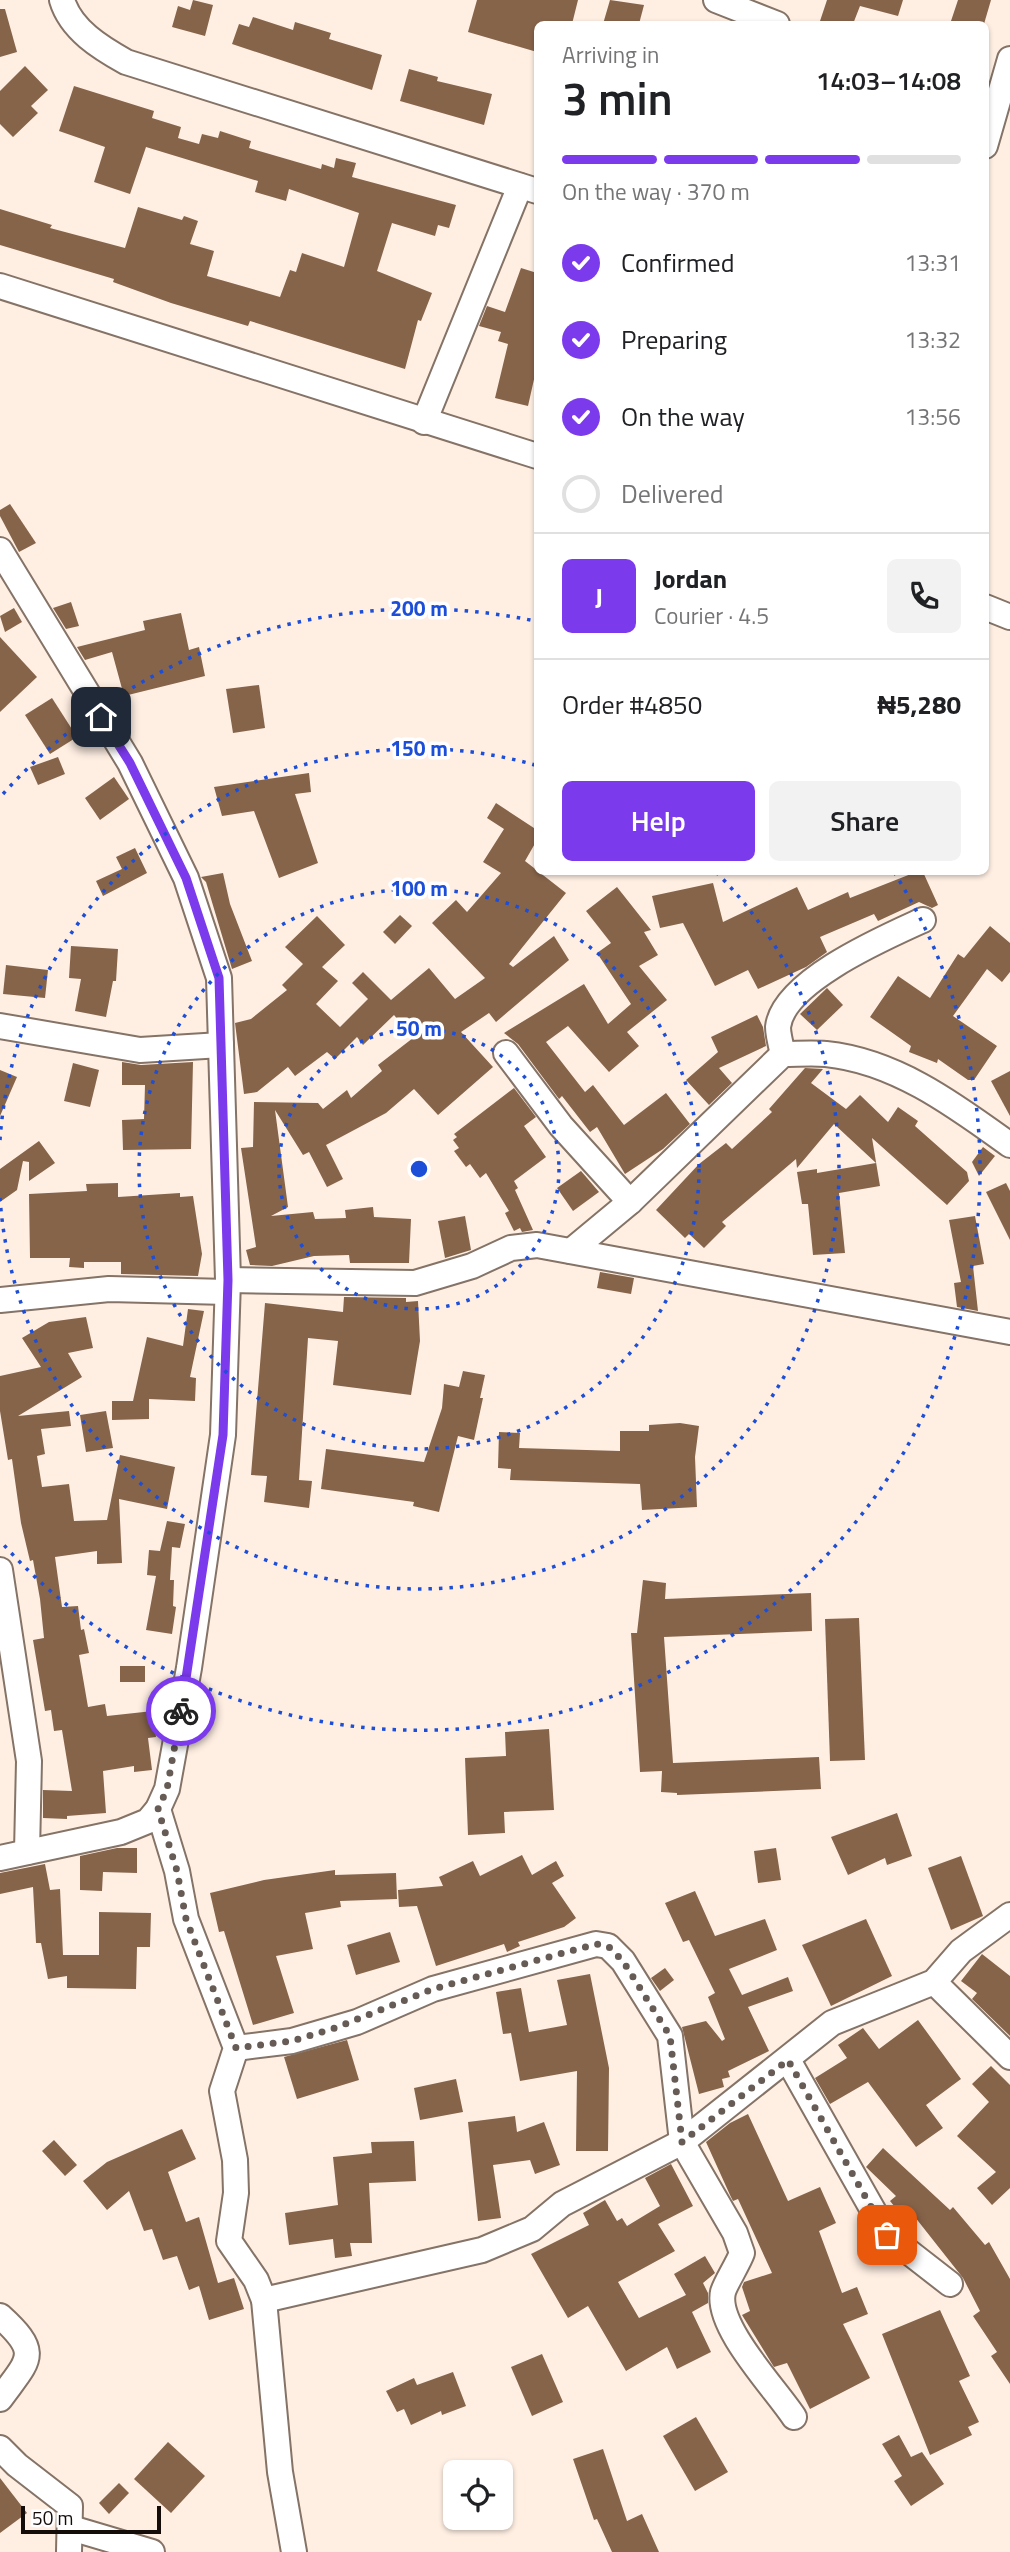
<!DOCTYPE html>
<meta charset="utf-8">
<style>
body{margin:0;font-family:"Titillium Web",sans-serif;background:#f2f2f2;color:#202124;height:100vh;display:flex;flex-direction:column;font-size:26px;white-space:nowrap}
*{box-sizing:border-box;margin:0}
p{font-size:23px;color:#757577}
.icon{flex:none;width:38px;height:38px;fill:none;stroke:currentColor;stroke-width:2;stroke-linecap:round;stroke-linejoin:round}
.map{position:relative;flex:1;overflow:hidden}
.side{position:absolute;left:534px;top:21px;width:455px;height:854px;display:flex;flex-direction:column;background:#fff;border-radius:10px;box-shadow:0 2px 5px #0004}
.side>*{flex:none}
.fabs{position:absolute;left:443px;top:2460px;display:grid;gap:14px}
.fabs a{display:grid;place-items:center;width:70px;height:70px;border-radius:10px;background:#fff;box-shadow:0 2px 5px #0004;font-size:35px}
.scale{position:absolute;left:21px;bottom:18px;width:140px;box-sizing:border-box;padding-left:7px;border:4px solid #130c08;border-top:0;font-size:19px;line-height:24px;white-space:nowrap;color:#130c08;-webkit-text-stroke:5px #fff;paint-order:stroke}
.pin{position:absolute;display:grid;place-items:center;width:60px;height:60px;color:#fff;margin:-30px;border-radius:14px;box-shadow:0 4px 10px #0006}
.courier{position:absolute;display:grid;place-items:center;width:70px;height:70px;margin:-35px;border:5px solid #7c3aed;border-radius:50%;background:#fff;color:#222;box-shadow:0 2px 9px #0007}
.headline em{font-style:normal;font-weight:600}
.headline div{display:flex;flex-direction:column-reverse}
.headline{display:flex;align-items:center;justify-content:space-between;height:119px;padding:0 28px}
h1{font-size:46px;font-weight:600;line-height:52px}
.bar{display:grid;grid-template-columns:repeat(4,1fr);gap:10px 7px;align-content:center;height:84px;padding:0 28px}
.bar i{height:9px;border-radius:5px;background:#e0e0e0}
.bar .current{background:#7c3aed}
.bar p{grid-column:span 4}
.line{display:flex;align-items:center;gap:18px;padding:0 28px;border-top:2px solid #e0e0e0}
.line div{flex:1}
.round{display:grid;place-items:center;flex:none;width:74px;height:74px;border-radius:10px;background:#f2f2f2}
ol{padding:0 28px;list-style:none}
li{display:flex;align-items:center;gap:21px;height:77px}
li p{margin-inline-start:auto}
li .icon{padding:7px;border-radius:50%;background:#7c3aed;color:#fff;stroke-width:4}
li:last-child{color:#757577}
li i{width:38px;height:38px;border:4px solid #e0e0e0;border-radius:50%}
.action{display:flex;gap:14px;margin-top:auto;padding:14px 28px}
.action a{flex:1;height:80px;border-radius:10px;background:#7c3aed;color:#fff;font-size:28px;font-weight:600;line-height:80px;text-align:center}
.action a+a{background:#f2f2f2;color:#202124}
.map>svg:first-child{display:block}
</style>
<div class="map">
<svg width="1010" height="2552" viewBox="0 0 1010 2552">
<rect width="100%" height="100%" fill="#ffefe3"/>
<g fill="#86644a">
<polygon points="193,0 213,5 205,36 172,27 178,6 190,10"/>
<polygon points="477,0 578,0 572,24 537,24 537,52 468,32"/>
<polygon points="610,0 644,5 639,24 603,24"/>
<polygon points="827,0 903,0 898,16 860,6 853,24 819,24"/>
<polygon points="958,0 991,0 984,24 950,24"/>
<polygon points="0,9 5,9 17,52 0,57"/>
<polygon points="253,17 293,30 295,22 331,33 329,39 382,55 372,90 232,44 239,24 249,27"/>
<polygon points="25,66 48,90 31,106 38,113 13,137 0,124 0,91"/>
<polygon points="409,69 438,77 437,81 492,94 484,125 400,101"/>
<polygon points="74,86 154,111 152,118 181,127 178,138 199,144 202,134 218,138 220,131 251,141 249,148 321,169 322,164 334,168 336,158 356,163 352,177 456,205 449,228 438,225 435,236 392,223 377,271 432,293 421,321 418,320 405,369 250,321 248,326 171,303 113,282 114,279 0,245 0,209 52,225 50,228 125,248 138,207 182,220 184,216 198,221 190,244 214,251 207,276 280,297 290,270 296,272 302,253 344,267 359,213 289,189 286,201 255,192 258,181 146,147 130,194 94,182 105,147 59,131"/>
<polygon points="521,268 537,273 537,366 528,406 495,398 508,344 498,341 501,332 479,326 487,306 505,312"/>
<polygon points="10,504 36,543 19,552 0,516 0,510"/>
<polygon points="71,602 79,626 66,629 53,608"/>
<polygon points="14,608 22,622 5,632 0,616"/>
<polygon points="181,613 189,650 199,647 205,676 124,696 112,652 85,660 77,647 145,630 143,621"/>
<polygon points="0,637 37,677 0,712"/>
<polygon points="259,685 265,728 233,733 226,689"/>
<polygon points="52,698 77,737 50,754 25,715"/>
<polygon points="58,757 65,774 38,785 30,767"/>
<polygon points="309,773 311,792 295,794 318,863 279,878 254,811 222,816 214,787"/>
<polygon points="114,777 129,799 100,820 85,798"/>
<polygon points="496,803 537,830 537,840 525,861 566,893 509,964 513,967 554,936 569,960 496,1022 489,1013 461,1032 493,1067 438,1115 414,1089 386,1113 326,1145 343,1179 327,1187 309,1152 303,1155 275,1110 288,1207 271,1216 313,1212 315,1219 346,1218 345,1210 373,1207 374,1217 411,1219 409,1263 350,1263 349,1255 314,1256 272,1266 250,1265 246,1250 256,1247 241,1148 253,1147 254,1102 318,1103 323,1109 347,1090 351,1098 382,1071 378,1065 413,1038 394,1015 363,1045 357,1037 335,1059 327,1052 295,1076 288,1067 257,1092 244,1094 235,1023 251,1019 287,990 282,985 303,964 285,947 317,916 345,945 322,967 338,981 316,1004 340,1027 368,999 352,983 363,972 391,1000 429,968 455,999 485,978 432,923 456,900 467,912 501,873 483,862 504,829 487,818"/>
<polygon points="135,848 147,873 103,896 96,881 122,869 116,857"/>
<polygon points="916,872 923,872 938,905 932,908 919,902 878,921 874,914 820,937 827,952 806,967 758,989 748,970 715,986 683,923 660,928 652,896 713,883 723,922 797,887 808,910 848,892 850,898"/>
<polygon points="223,873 230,904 252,961 232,969 206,882 201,877"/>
<polygon points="617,887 651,930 644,932 658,955 639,966 667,1000 627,1032 639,1046 609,1072 568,1026 546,1042 585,1092 593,1085 624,1125 666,1093 690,1124 663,1149 625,1174 597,1127 590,1132 562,1096 559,1099 518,1044 504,1033 584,984 608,1024 631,1004 597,953 611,943 586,911"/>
<polygon points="400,915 412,926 395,944 383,932"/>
<polygon points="990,926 1010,943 1010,972 1002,982 987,969 953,1016 997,1046 974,1080 968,1080 938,1059 937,1063 909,1052 911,1046 870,1017 898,976 930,998 958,954 964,958"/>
<polygon points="71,946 118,949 116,981 113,981 106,1017 75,1011 81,979 69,978"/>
<polygon points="6,965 48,970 45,998 3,994"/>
<polygon points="827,988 843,1005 817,1030 800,1014"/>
<polygon points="757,1015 763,1027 766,1046 719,1068 732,1083 709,1105 686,1080 718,1052 711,1037"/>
<polygon points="122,1062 141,1065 193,1062 191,1149 123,1150 122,1120 144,1119 145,1085 122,1085"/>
<polygon points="73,1063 99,1070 90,1107 64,1101"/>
<polygon points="805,1068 823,1069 811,1083 846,1109 860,1095 888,1122 898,1107 918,1121 915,1126 967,1172 969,1181 947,1205 872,1138 880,1186 839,1193 845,1253 813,1255 808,1204 802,1204 797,1172 817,1169 817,1173 876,1163 834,1124 797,1168 796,1159 722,1222 726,1226 704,1248 689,1234 685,1238 656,1210 699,1164 726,1143 732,1149 772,1112 769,1109"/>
<polygon points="0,1070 17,1077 0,1116"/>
<polygon points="1010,1071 1010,1116 991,1081"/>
<polygon points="514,1088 536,1117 524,1126 546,1157 514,1181 518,1188 515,1190 533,1230 522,1232 520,1228 514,1231 505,1213 509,1211 486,1173 480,1178 470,1164 466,1167 454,1151 459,1148 453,1140 457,1137 454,1134"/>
<polygon points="39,1141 55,1163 29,1181 29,1162 23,1161 17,1190 0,1202 0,1169"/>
<polygon points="983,1147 995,1156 979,1176 972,1162"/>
<polygon points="581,1171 599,1192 573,1211 557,1188"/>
<polygon points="118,1183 118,1197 180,1193 180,1197 193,1196 202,1254 198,1276 121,1274 121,1262 84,1262 84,1268 69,1267 70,1258 30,1258 29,1194 87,1191 86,1184"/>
<polygon points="1006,1183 1010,1191 1010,1240 986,1192"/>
<polygon points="465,1216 471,1250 445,1258 438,1221"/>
<polygon points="975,1216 984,1264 973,1266 978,1311 957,1307 954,1283 961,1282 949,1220"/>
<polygon points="600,1272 634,1278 631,1294 597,1288"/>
<polygon points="344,1297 406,1298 406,1302 418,1301 420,1341 411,1395 333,1385 338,1341 308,1338 299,1480 312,1481 309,1508 264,1502 267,1476 251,1475 265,1303 343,1312"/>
<polygon points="188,1309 204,1311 190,1377 196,1378 195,1401 149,1399 149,1419 112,1420 112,1401 133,1401 147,1337 183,1346"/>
<polygon points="86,1317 93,1348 68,1353 82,1377 18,1416 69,1411 71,1426 41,1429 45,1454 37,1456 42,1487 69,1484 74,1521 107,1520 120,1455 175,1467 167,1509 119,1499 122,1563 97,1564 97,1551 55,1557 62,1607 78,1606 81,1630 84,1629 89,1653 79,1655 88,1707 105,1704 107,1716 153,1711 156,1737 148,1738 152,1770 134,1772 134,1766 103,1771 106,1813 67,1816 67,1819 43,1818 43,1790 72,1791 62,1730 54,1731 51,1710 45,1711 33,1640 44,1638 40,1599 33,1560 30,1561 21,1523 12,1459 8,1460 0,1411 0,1376 41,1367 22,1338 49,1322"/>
<polygon points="463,1371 485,1375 480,1398 483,1398 474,1440 458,1436 439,1512 413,1506 414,1502 321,1489 326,1449 424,1462 442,1408 444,1384 459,1387"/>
<polygon points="106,1411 113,1448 86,1452 80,1415"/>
<polygon points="680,1423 699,1426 695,1457 697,1507 642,1510 640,1484 510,1480 511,1469 498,1468 499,1432 520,1433 519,1448 620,1451 620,1431 649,1431 649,1425"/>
<polygon points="167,1521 185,1524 180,1548 172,1547 170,1580 174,1580 173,1606 176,1607 172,1634 146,1630 156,1576 147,1575 149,1550 160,1551"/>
<polygon points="643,1580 666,1583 665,1599 811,1593 812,1631 664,1637 673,1763 819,1757 821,1789 677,1795 677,1793 661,1792 662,1771 640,1772 631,1633 637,1633"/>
<polygon points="859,1618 865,1760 830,1761 825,1619"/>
<rect x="120" y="1666" width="25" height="16"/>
<polygon points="549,1729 554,1810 504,1812 505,1833 468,1835 465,1758 506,1756 505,1732"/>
<polygon points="897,1813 912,1856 887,1865 885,1858 848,1875 831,1837"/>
<polygon points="117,1848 137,1848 137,1873 103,1872 102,1891 80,1890 80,1856"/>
<polygon points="776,1848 781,1880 758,1883 754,1851"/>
<polygon points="522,1855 532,1875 556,1861 564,1876 552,1883 576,1918 564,1927 518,1942 520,1946 507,1952 504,1944 436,1966 417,1906 399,1907 398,1890 443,1886 439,1877 473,1861 480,1876"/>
<polygon points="961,1856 983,1916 951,1930 928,1868"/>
<polygon points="45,1864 50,1890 60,1889 63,1955 99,1955 99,1912 151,1913 150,1947 137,1947 136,1989 67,1988 67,1976 48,1979 41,1943 36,1943 33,1887 0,1894 0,1873"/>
<polygon points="335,1870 335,1875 396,1873 397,1899 340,1901 341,1907 305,1913 313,1949 276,1956 294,2013 253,2025 224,1931 219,1932 210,1893 264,1880"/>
<polygon points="695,1891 715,1936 765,1919 777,1950 729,1969 742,1995 788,1977 793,1991 748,2007 769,2051 728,2071 730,2077 722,2079 724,2087 699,2094 682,2027 706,2021 722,2041 725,2039 708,1997 715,1993 689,1940 683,1942 665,1903"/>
<polygon points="866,1919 892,1976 831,2006 802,1945"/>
<polygon points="390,1932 400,1962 356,1975 347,1945"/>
<polygon points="982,1954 1010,1976 1010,2036 972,1999 977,1993 961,1981"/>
<polygon points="665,1968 674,1980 660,1991 651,1978"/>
<polygon points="590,1974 609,2068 608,2151 576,2151 577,2071 520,2081 511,2033 503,2034 496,1992 521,1988 529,2032 567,2025 557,1980"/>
<polygon points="918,2020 961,2079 926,2105 943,2128 916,2147 868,2082 830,2104 815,2078 847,2058 838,2045 863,2028 879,2049"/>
<polygon points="347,2040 359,2080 297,2099 284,2057"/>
<polygon points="991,2066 1010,2085 1010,2188 992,2205 977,2188 996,2172 957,2136 989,2102 972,2084"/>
<polygon points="456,2079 463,2112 420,2120 414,2088"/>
<polygon points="748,2114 788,2201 820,2187 836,2223 819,2231 842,2293 857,2287 868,2314 843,2324 870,2378 810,2409 787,2363 774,2367 742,2315 750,2311 742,2287 744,2282 772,2273 738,2199 733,2201 730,2195 706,2142 730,2123"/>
<polygon points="515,2116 517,2132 544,2122 560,2165 535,2174 530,2160 493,2165 501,2218 478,2221 468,2122"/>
<polygon points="182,2129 196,2159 168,2172 186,2222 199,2217 218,2283 234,2278 244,2309 209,2320 199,2286 189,2290 177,2256 163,2260 152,2229 144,2231 129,2191 107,2210 83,2181 107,2162"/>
<polygon points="54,2140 77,2165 65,2176 42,2151"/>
<polygon points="414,2141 416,2181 369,2183 372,2243 350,2243 352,2256 335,2258 333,2239 289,2245 285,2213 338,2205 333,2157 372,2153 371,2142"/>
<polygon points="883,2148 950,2210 953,2207 985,2245 989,2242 1010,2279 1010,2384 991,2356 997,2352 973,2316 980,2311 963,2278 907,2207 900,2213 890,2201 896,2196 866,2167"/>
<polygon points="671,2164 693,2206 658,2224 675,2251 618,2282 639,2318 686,2295 674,2274 705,2256 715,2273 703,2283 708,2293 708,2303 692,2312 711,2352 677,2369 667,2347 626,2371 588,2306 568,2318 531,2254 589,2225 583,2213 605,2200 617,2221 622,2218 627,2226 660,2206 645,2178"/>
<polygon points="940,2310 970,2376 959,2381 979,2422 968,2427 972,2435 930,2455 882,2334"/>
<polygon points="542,2354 563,2402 532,2416 511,2367"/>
<polygon points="453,2372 466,2406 442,2415 441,2411 411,2425 404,2409 397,2412 386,2391 414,2378 417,2385"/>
<polygon points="696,2417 728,2472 695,2491 663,2436"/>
<polygon points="899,2435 911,2457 922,2452 944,2484 911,2506 894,2481 902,2476 882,2444"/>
<polygon points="168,2442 205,2476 171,2513 134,2479"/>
<polygon points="603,2449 627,2521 642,2514 659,2552 612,2552 597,2519 594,2520 573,2459"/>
<polygon points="0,2478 27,2513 0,2533"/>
<polygon points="119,2483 129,2493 109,2514 99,2503"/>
</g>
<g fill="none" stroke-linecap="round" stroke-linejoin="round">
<g stroke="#847366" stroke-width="28">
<g id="minor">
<path d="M62,0C71,30 101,48 126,62L537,191"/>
<polyline points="716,0 777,24"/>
<polyline points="985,146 1010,59"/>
<polyline points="0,286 537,456"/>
<polyline points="424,422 520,186"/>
<polyline points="0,550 130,763 186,878 219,978 228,1280 223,1435 189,1668 167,1789 158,1809 148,1821 121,1832 0,1858"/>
<polyline points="985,607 1010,617"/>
<polyline points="0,1026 140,1050 221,1045"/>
<polyline points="506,1053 561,1126 630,1202"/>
<path d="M783,1054C781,1046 778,1035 778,1027C783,981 886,937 923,920"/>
<path d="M571,1251L630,1202L783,1054C797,1054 812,1053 826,1054C896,1061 956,1106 1010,1145"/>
<polyline points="228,1280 415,1283 472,1266 511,1248 537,1245 1010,1332"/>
<polyline points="0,1300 109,1289 227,1292"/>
<polyline points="0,1570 29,1761 27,1852"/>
<polyline points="158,1809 177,1871 186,1919 236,2048 222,2091 235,2160 236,2193 229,2241 256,2280 264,2300 280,2472 294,2552"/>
<polyline points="934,1982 1010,2057"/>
<path d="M236,2048L292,2041L357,2022L433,1989L596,1944L608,1946L623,1961L670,2036L682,2142L735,2233L742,2253C738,2264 725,2284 723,2292C715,2326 775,2388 794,2417"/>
<polyline points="788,2060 887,2235 950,2284"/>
<polyline points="264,2300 482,2250 532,2229 562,2204 682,2142 832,2023 934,1982 961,1951 1010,1915"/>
<path d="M0,2316C42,2354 29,2359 0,2399"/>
<polyline points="0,2448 17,2465 70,2506 69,2552"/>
<polyline points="71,2528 152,2552"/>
</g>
</g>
<use href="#minor" stroke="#fff" stroke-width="24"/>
</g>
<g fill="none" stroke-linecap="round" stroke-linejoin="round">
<polyline stroke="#665b55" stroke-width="7" stroke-dasharray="0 12.6" points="181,1711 167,1789 158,1809 177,1871 186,1919 236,2048 292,2041 335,2028 433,1989 596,1944 608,1946 623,1961 670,2036 682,2142 788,2060 887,2235"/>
<polyline stroke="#7c3aed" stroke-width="9" points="101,717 130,763 186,878 219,978 228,1280 223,1435 181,1711"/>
</g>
<g fill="none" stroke="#1d4ed8" stroke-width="3.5" stroke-dasharray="3.5 7">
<circle cx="419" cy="1169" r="140"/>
<circle cx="419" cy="1169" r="280"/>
<path d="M0 1140A420 420 0 0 1 535 765M716 872A420 420 0 1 1 0 1198"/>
<path d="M3 794A560 560 0 0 1 535 621M894 872A560 560 0 0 1 3 1544"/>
</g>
<circle cx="419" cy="1169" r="10" fill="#1d4ed8" stroke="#fff" stroke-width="3.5"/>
<g font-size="21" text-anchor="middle" font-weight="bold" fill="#1d4ed8" stroke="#fff" stroke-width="7" stroke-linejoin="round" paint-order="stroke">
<text x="419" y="616">200 m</text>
<text x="419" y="756">150 m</text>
<text x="419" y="896">100 m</text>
<text x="419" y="1036">50 m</text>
</g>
</svg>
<div class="fabs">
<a><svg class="icon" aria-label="locate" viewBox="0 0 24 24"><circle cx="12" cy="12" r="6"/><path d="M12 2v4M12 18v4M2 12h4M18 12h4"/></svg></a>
</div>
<div class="scale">50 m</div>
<div class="pin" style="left:887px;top:2235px;background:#ea580c"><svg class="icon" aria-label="bag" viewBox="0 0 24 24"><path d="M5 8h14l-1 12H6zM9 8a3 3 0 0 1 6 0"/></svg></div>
<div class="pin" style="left:101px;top:717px;background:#1f2937"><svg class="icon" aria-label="home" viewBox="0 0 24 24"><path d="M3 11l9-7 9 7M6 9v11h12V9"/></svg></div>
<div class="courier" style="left:181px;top:1711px"><svg class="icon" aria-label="bike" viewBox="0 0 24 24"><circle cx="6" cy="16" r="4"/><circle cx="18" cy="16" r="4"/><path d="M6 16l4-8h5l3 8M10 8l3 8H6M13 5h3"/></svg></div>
<section class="side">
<div class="headline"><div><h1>3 min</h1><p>Arriving in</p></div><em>14:03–14:08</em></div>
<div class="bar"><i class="current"></i><i class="current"></i><i class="current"></i><i></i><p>On the way · 370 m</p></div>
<ol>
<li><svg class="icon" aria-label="check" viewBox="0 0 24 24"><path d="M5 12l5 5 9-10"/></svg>Confirmed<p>13:31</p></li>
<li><svg class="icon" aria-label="check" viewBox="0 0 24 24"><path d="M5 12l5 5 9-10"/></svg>Preparing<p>13:32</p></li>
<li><svg class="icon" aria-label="check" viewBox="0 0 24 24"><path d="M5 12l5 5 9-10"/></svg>On the way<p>13:56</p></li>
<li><i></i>Delivered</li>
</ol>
<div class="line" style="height:126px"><b class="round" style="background:#7c3aed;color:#fff">J</b><div><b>Jordan</b><p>Courier · 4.5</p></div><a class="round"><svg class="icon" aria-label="phone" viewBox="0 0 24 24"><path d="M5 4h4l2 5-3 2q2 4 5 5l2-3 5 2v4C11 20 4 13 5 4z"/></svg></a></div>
<div class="line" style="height:91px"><div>Order #4850</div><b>₦5,280</b></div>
<div class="action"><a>Help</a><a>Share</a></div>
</section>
</div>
